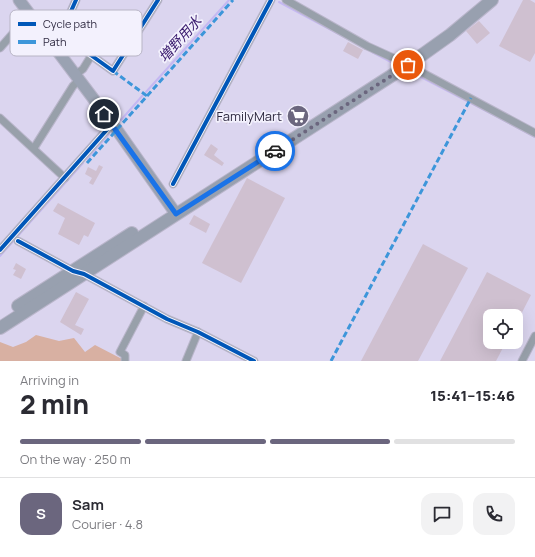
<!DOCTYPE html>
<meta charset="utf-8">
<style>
body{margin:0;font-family:Manrope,"Noto Sans JP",sans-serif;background:#f2f2f3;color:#2b2b33;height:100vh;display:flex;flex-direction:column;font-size:15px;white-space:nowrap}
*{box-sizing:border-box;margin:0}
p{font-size:13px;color:#7c7c81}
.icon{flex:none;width:22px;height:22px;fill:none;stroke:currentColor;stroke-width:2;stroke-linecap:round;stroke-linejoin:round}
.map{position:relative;height:361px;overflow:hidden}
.side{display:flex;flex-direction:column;background:#fff;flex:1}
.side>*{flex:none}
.buttons{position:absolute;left:483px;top:309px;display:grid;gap:8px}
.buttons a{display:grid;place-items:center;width:40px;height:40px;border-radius:8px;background:#fff;box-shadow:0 4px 16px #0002;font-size:20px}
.pin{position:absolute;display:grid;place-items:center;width:34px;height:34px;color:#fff;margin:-17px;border:2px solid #fff;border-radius:50%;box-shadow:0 1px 4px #0007}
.courier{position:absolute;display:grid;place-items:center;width:40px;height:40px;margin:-20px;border:3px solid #1a73e8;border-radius:50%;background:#fff;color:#222;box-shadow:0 1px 5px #0007}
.headline em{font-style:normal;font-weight:800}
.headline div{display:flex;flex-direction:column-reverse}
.headline{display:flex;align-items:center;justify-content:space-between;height:68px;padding:0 20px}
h1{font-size:26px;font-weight:800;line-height:30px}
.bar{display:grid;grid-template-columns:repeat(4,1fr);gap:6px 4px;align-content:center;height:48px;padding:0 20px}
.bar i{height:5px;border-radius:3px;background:#e1e1e2}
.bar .active{background:#6b667e}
.bar p{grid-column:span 4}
.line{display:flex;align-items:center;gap:10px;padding:0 20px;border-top:1px solid #e1e1e2}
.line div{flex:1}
.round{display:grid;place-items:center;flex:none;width:42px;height:42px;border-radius:12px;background:#f2f2f3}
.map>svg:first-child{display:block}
</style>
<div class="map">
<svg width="535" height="361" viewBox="0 0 535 361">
<rect width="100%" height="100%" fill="#dbd5ef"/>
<polygon fill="#d8b0a2" points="36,335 59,341 74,338 85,352 95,345 122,359 122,361 0,361 0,342 13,347 26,342"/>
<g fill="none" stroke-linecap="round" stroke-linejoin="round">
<g stroke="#c5b8f2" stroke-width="2">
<polyline points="279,2 350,40"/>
<polyline points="372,52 391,62"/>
<polyline points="419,76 467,101"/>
<polyline points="146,92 229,0"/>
<polyline points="471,103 535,137"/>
<polyline points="121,120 143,95"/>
<polyline points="87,159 109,134"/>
<polyline points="0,256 83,163"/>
</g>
</g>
<g fill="#cfc0d0">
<polygon points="523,0 530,0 535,3 535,53 530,62 499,46"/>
<polygon points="479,21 490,33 477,44 466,31"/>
<polygon points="348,42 363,50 358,59 343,51"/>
<polygon points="219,109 231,116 227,124 214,117"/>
<polygon points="211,144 218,149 214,155 224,163 222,166 204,155"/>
<polygon points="99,165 103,167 93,185 89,183 92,178 85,174 88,167 96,171"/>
<polygon points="247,178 285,198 241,283 202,263"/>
<polygon points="58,203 95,223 88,237 84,235 79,245 58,234 65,218 53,211"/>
<polygon points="194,215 210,224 206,233 189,224"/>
<polygon points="423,244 468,268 418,361 361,361"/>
<polygon points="16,263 26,269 21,279 13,275 16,270 13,269"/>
<polygon points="487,272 531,295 516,324 516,316 490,316 490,342 506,342 496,361 440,361"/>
<polygon points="76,292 89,299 75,325 84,329 81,335 60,322"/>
</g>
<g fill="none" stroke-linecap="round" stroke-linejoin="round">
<g stroke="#b9b5ca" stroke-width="9">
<g id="minor">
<polyline points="76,0 60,36 81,48 113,71 158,0"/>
<polyline points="286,0 367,46 400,61"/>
<polyline points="0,48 30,14"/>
<polyline points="408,65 535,133"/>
<polyline points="75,75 83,69 91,56"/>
<polyline points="0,118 65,178"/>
<polyline points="34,148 73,86 79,80"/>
<polyline points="173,184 271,0"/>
<polyline points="18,241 73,271 84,274 167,319 198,332 254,361"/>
<polyline points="0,250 112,124"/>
<polyline points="125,361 125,355 120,352 144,306"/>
<polyline points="186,361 198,332"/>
<polyline points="522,361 535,336"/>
</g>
</g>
<g stroke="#b9b5ca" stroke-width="13">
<polyline id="primary" points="19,0 117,130 176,214"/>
</g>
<g stroke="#b9b5ca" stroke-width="14">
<g id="trunk">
<polyline points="18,306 132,233"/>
<polyline points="0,328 408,65 450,35 492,0"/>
</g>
</g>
<use href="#minor" stroke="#98a0aa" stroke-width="7"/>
<use href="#primary" stroke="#9aa2b2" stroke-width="11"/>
<use href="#trunk" stroke="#98a0af" stroke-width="12"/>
<g stroke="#3d96da" stroke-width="3" stroke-dasharray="6 3" stroke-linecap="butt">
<polyline points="113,71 147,96"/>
<polyline points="87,163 233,0"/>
<polyline points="331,361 471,98"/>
</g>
<g stroke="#f3f1fd" stroke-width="6">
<g id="cycleway">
<polyline points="76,0 60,36 81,48 113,71 158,0"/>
<polyline points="173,184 271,0"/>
<polyline points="18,241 73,271 84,274 167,319 198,332 254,361"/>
<polyline points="0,250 112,124"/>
</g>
</g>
<use href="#cycleway" stroke="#0057b8" stroke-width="4"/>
</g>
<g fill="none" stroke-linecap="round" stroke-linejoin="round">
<polyline stroke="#6b667e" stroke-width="4" stroke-dasharray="0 7.2" points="275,151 408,65"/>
<polyline stroke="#1a73e8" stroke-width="5" points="104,114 176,214 275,151"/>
</g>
<defs>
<g id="supermarket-disc" transform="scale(1.15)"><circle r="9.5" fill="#6b667e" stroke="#f3f1fd"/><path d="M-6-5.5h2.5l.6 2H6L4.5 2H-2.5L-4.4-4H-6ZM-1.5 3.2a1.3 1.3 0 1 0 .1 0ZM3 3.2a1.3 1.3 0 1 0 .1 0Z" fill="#fff"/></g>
</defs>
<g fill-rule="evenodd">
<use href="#supermarket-disc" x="298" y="116"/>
</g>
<g text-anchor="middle" stroke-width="3.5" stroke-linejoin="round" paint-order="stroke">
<g font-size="13" fill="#2f2a41" stroke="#f3f1fd" text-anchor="end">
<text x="282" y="121">FamilyMart</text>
</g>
<g font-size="14" font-style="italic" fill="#3f2172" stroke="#f3f1fd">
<text transform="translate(180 39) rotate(-48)" y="5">増野用水</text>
</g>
</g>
<rect x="10" y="10" width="132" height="46" rx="6" fill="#f3f1fd" stroke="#b8b5c5" stroke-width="1"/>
<rect x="18" y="22" width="18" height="4" fill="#0057b8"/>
<rect x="18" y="40" width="18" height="4" fill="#3d96da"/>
<g font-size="11" fill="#2f2a41">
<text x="43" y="28">Cycle path</text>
<text x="43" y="46">Path</text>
</g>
</svg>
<div class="buttons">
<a><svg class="icon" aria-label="locate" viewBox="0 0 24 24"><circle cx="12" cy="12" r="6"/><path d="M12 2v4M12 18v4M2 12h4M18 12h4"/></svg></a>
</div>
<div class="pin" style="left:408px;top:65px;background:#ea580c"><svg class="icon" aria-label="bag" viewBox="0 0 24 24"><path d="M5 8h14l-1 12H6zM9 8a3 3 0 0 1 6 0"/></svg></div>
<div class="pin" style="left:104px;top:114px;background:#1f2937"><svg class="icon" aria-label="home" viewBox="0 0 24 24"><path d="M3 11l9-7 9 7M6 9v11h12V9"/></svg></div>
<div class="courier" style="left:275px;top:151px"><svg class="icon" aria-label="car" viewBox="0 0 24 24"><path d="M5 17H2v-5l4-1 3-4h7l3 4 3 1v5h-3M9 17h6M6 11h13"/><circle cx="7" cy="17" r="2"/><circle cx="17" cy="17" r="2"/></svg></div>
</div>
<section class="side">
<div class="headline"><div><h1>2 min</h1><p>Arriving in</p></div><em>15:41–15:46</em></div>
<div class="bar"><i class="active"></i><i class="active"></i><i class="active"></i><i></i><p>On the way · 250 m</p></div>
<div class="line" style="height:72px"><b class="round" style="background:#6b667e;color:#fff">S</b><div><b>Sam</b><p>Courier · 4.8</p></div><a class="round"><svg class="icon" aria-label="chat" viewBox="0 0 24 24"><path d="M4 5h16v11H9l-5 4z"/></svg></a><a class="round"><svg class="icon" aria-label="phone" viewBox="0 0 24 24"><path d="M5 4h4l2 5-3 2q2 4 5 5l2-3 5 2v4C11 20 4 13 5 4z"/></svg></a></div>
</section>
